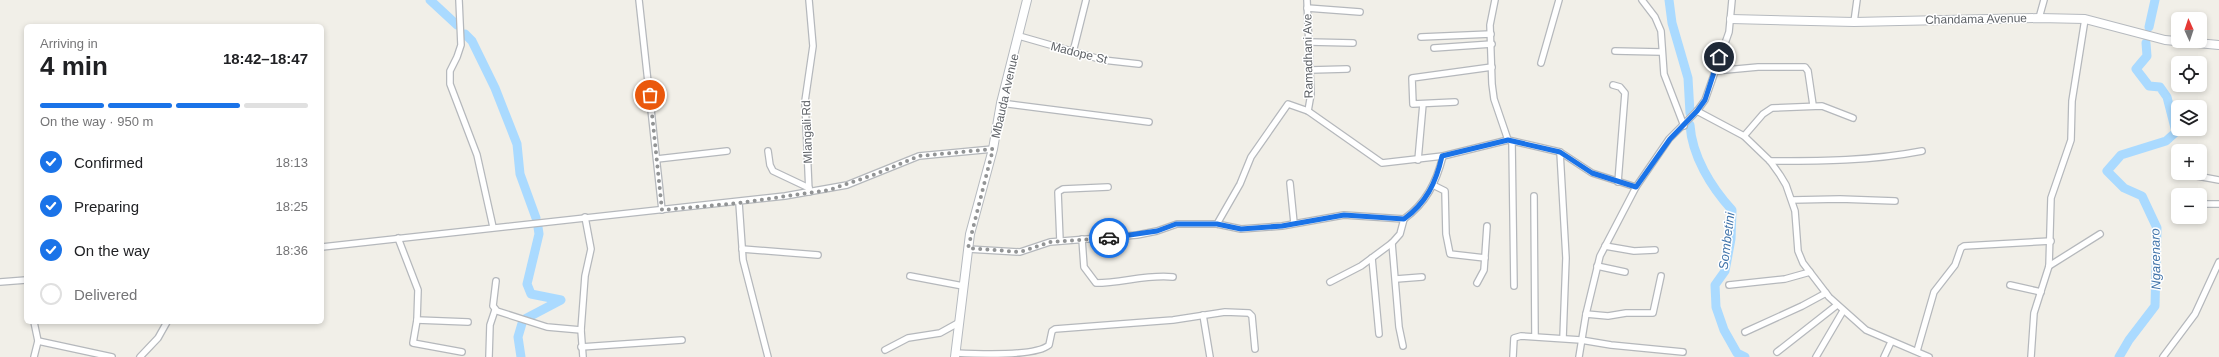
<!DOCTYPE html>
<meta charset="utf-8">
<style>
body{margin:0;font-family:Arial,sans-serif;background:#f6f6f6;color:#202124;height:100vh;display:flex;flex-direction:column;font-size:15px;white-space:nowrap}
*{box-sizing:border-box;margin:0}
p{font-size:13px;color:#757577}
.icon{flex:none;width:22px;height:22px;fill:none;stroke:currentColor;stroke-width:2;stroke-linecap:round;stroke-linejoin:round}
.map{position:relative;flex:1;overflow:hidden}
.sheet{position:absolute;left:24px;top:24px;width:300px;height:300px;display:flex;flex-direction:column;background:#fff;border-radius:6px;box-shadow:0 2px 6px #0003}
.sheet>*{flex:none}
.needle{width:26px;rotate:357deg}
.controls{position:absolute;left:2171px;top:12px;display:grid;gap:8px}
.controls a{display:grid;place-items:center;width:36px;height:36px;border-radius:6px;background:#fff;box-shadow:0 2px 6px #0003;font-size:20px}
.pin{position:absolute;display:grid;place-items:center;width:34px;height:34px;color:#fff;margin:-17px;border:2px solid #fff;border-radius:50%;box-shadow:0 1px 4px #0007}
.courier{position:absolute;display:grid;place-items:center;width:40px;height:40px;margin:-20px;border:3px solid #1a73e8;border-radius:50%;background:#fff;color:#222;box-shadow:0 1px 5px #0007}
.headline em{font-style:normal;font-weight:800}
.headline div{display:flex;flex-direction:column-reverse}
.headline{display:flex;align-items:center;justify-content:space-between;height:68px;padding:0 16px}
h1{font-size:26px;font-weight:800;line-height:30px}
.bar{display:grid;grid-template-columns:repeat(4,1fr);gap:6px 4px;align-content:center;height:48px;padding:0 16px}
.bar i{height:5px;border-radius:3px;background:#e0e0e0}
.bar .active{background:#1a73e8}
.bar p{grid-column:span 4}
ol{padding:0 16px;list-style:none}
li{display:flex;align-items:center;gap:12px;height:44px}
li p{margin-inline-start:auto}
li .icon{padding:4px;border-radius:50%;background:#1a73e8;color:#fff;stroke-width:4}
li:last-child{color:#757577}
li i{width:22px;height:22px;border:2px solid #e0e0e0;border-radius:50%}
.map>svg:first-child{display:block}
</style>
<div class="map">
<svg width="2219" height="357" viewBox="0 0 2219 357">
<rect width="100%" height="100%" fill="#f1efe8"/>
<g fill="none" stroke-linecap="round" stroke-linejoin="round">
<g stroke="#aadaff" stroke-width="9">
<polyline points="430,0 457,25"/>
<polyline points="1669,0 1672,23 1688,78 1690,113"/>
<polyline points="2149,27 2155,0"/>
<polyline points="465,34 472,41 495,88 517,144 520,174 536,218"/>
<path d="M1690,125C1692,156 1711,187 1732,210L1731,239L1725,271L1715,285L1716,307L1724,330L1737,353L1745,357"/>
<polyline points="521,357 518,337 523,320 561,300 531,294 527,284 539,234 538,227"/>
<polyline points="2119,357 2129,340 2155,306 2157,228 2142,196 2124,188 2107,171 2121,155 2166,141 2176,132 2167,97 2160,87 2149,86 2136,69 2147,56 2146,43"/>
</g>
<g stroke="#b5b8bc" stroke-width="8">
<g id="street">
<polyline points="459,0 461,45 457,57 450,71 450,84 477,155 493,227"/>
<polyline points="639,0 662,210"/>
<polyline points="809,0 813,46 805,101 809,192"/>
<polyline points="1307,0 1311,94 1308,111"/>
<polyline points="1495,0 1490,25 1492,84 1494,99 1508,140 1560,152 1592,173 1636,187"/>
<polyline points="1642,0 1655,17 1661,31 1664,74 1684,126"/>
<polyline points="1307,8 1360,12"/>
<polyline points="2039,18 2044,0"/>
<polyline points="1854,22 1857,0"/>
<polyline points="1019,36 1103,60 1139,64"/>
<polyline points="1421,37 1491,34"/>
<polyline points="1309,42 1353,43"/>
<polyline points="1434,48 1492,44"/>
<polyline points="1615,51 1661,52"/>
<polyline points="1073,52 1086,0"/>
<polyline points="1541,63 1559,0"/>
<polyline points="1310,70 1347,69"/>
<polyline points="1715,71 1758,67 1805,67 1808,71 1813,105"/>
<polyline points="1613,85 1620,87 1625,93 1618,182"/>
<polyline points="1455,102 1413,104 1412,78 1492,67"/>
<polyline points="1001,103 1149,122"/>
<polyline points="1697,111 1744,136 1770,161 1780,175 1786,185 1795,211 1798,251 1803,263 1829,297 1866,330 1929,357"/>
<polyline points="1744,136 1763,114 1772,108 1822,106 1853,118"/>
<polyline points="1512,142 1514,286"/>
<polyline points="768,151 770,165 773,171 809,188"/>
<polyline points="1560,152 1566,258 1563,338"/>
<polyline points="657,159 727,151"/>
<polyline points="1418,160 1423,104"/>
<path d="M1770,161C1821,161 1871,161 1922,151"/>
<polyline points="2197,176 2219,180"/>
<polyline points="1290,183 1294,223"/>
<polyline points="1433,185 1445,191 1446,234 1450,254 1485,258"/>
<polyline points="1534,196 1535,336"/>
<polyline points="1792,200 1840,199 1895,201"/>
<polyline points="739,203 743,260 768,357"/>
<polyline points="2200,204 2219,204"/>
<polyline points="1217,224 1240,184 1251,157 1288,104 1308,111 1382,163 1443,156 1508,140"/>
<polyline points="398,238 418,290 417,320 413,343 462,352"/>
<path d="M1082,239L1084,267L1096,283C1122,283 1147,274 1173,277"/>
<polyline points="1060,241 1058,192 1063,189 1108,187"/>
<polyline points="1392,243 1399,327 1403,346"/>
<polyline points="1605,246 1634,251 1655,250"/>
<polyline points="322,247 785,196 847,185 919,156 993,149"/>
<polyline points="742,249 818,255"/>
<path d="M968,249L1020,252L1050,242L1137,235L1157,231L1177,224H1217L1241,229L1282,226L1344,215L1404,219C1426,203 1436,183 1443,156"/>
<polyline points="1372,258 1379,334"/>
<polyline points="1597,266 1625,272"/>
<polyline points="2049,266 2100,234"/>
<polyline points="910,276 963,286"/>
<polyline points="1396,279 1422,277"/>
<polyline points="496,281 493,306 497,311 547,327 581,330"/>
<polyline points="0,282 26,280"/>
<polyline points="1330,282 1361,266 1392,243 1400,234 1404,219"/>
<polyline points="1477,283 1484,270 1487,226"/>
<polyline points="1729,285 1785,279 1810,272"/>
<polyline points="2010,285 2041,292"/>
<polyline points="1586,314 1608,316 1626,313 1653,313 1661,276"/>
<polyline points="1203,315 1210,357"/>
<polyline points="417,320 468,322"/>
<polyline points="34,322 38,341 34,357"/>
<polyline points="1745,332 1802,306 1826,293"/>
<polyline points="38,341 112,357"/>
<polyline points="581,347 682,340"/>
<polyline points="885,350 908,338 940,333 958,323"/>
<polyline points="1917,351 1934,292 1955,265 1961,248 1964,246 2051,241"/>
<polyline points="1777,352 1837,305"/>
<path d="M955,353C976,354 1035,357 1049,345L1052,331L1055,329L1173,320L1225,312L1249,313L1252,316L1255,349"/>
<polyline points="140,357 158,338 167,322"/>
<polyline points="489,357 490,325 495,310"/>
<polyline points="583,357 581,330 585,276 591,249 585,217"/>
<polyline points="1513,357 1514,338 1521,336 1581,340 1611,345 1683,352"/>
<polyline points="1579,357 1586,314 1600,256 1636,187 1669,139 1697,111 1705,100 1729,32 1732,0"/>
<polyline points="1816,357 1843,311"/>
<polyline points="1884,357 1891,342"/>
<polyline points="2031,357 2034,313 2049,266 2051,198 2071,140 2072,101 2085,19"/>
<polyline points="2163,357 2195,314 2219,262"/>
</g>
</g>
<g stroke="#b6babf" stroke-width="10">
<g id="secondary">
<polyline points="1731,19 1854,22 2039,18 2085,19 2165,40 2219,45"/>
<polyline points="955,357 970,234 993,149 1001,103 1027,0"/>
</g>
</g>
<use href="#street" stroke="#fff" stroke-width="5.5"/>
<use href="#secondary" stroke="#fff" stroke-width="8"/>
</g>
<g fill="none" stroke-linecap="round" stroke-linejoin="round">
<polyline stroke="#929495" stroke-width="4" stroke-dasharray="0 7.2" points="650,95 662,210 739,203 829,190 873,175 919,156 993,149 968,248 1020,252 1050,242 1109,238"/>
<path stroke="#1a73e8" stroke-width="5" d="M1109,238L1157,231L1176,224H1217L1241,229L1282,226L1344,215L1404,219C1426,203 1436,183 1442,156L1508,140L1560,152L1592,173L1636,187L1670,139L1697,111L1705,100L1719,57"/>
</g>
<g text-anchor="middle" stroke-width="3" stroke-linejoin="round" paint-order="stroke">
<g font-size="12" fill="#5f6368" stroke="#fff">
<text transform="translate(1976 19) rotate(-1)" y="4">Chandama Avenue</text>
<text transform="translate(1079 53) rotate(14)" y="4">Madope St</text>
<text transform="translate(1308 56) rotate(-91)" y="4">Ramadhani Ave</text>
<text transform="translate(1005 96) rotate(-77)" y="4">Mbauda Avenue</text>
<text transform="translate(807 132) rotate(-92)" y="4">Mlangali Rd</text>
</g>
<g font-size="13" font-style="italic" fill="#4174aa" stroke="#fff">
<text transform="translate(1726 241) rotate(-83)" y="5">Sombetini</text>
<text transform="translate(2155 259) rotate(-91)" y="5">Ngarenaro</text>
</g>
</g>
</svg>
<div class="controls">
<a><svg class="needle" viewBox="-14 -14 28 28"><path d="M0-13l5 13h-10z" fill="#e53935"/><path d="M0 13l5-13h-10z" fill="#757577"/></svg></a>
<a><svg class="icon" aria-label="locate" viewBox="0 0 24 24"><circle cx="12" cy="12" r="6"/><path d="M12 2v4M12 18v4M2 12h4M18 12h4"/></svg></a>
<a><svg class="icon" aria-label="layers" viewBox="0 0 24 24"><path d="M12 4l9 5-9 5-9-5zM3 14l9 5 9-5"/></svg></a>
<a>+</a>
<a>−</a>
</div>
<div class="pin" style="left:650px;top:95px;background:#ea580c"><svg class="icon" aria-label="bag" viewBox="0 0 24 24"><path d="M5 8h14l-1 12H6zM9 8a3 3 0 0 1 6 0"/></svg></div>
<div class="pin" style="left:1719px;top:57px;background:#1f2937"><svg class="icon" aria-label="home" viewBox="0 0 24 24"><path d="M3 11l9-7 9 7M6 9v11h12V9"/></svg></div>
<div class="courier" style="left:1109px;top:238px"><svg class="icon" aria-label="car" viewBox="0 0 24 24"><path d="M5 17H2v-5l4-1 3-4h7l3 4 3 1v5h-3M9 17h6M6 11h13"/><circle cx="7" cy="17" r="2"/><circle cx="17" cy="17" r="2"/></svg></div>
<section class="sheet">
<div class="headline"><div><h1>4 min</h1><p>Arriving in</p></div><em>18:42–18:47</em></div>
<div class="bar"><i class="active"></i><i class="active"></i><i class="active"></i><i></i><p>On the way · 950 m</p></div>
<ol>
<li><svg class="icon" aria-label="check" viewBox="0 0 24 24"><path d="M5 12l5 5 9-10"/></svg>Confirmed<p>18:13</p></li>
<li><svg class="icon" aria-label="check" viewBox="0 0 24 24"><path d="M5 12l5 5 9-10"/></svg>Preparing<p>18:25</p></li>
<li><svg class="icon" aria-label="check" viewBox="0 0 24 24"><path d="M5 12l5 5 9-10"/></svg>On the way<p>18:36</p></li>
<li><i></i>Delivered</li>
</ol>
</section>
</div>
